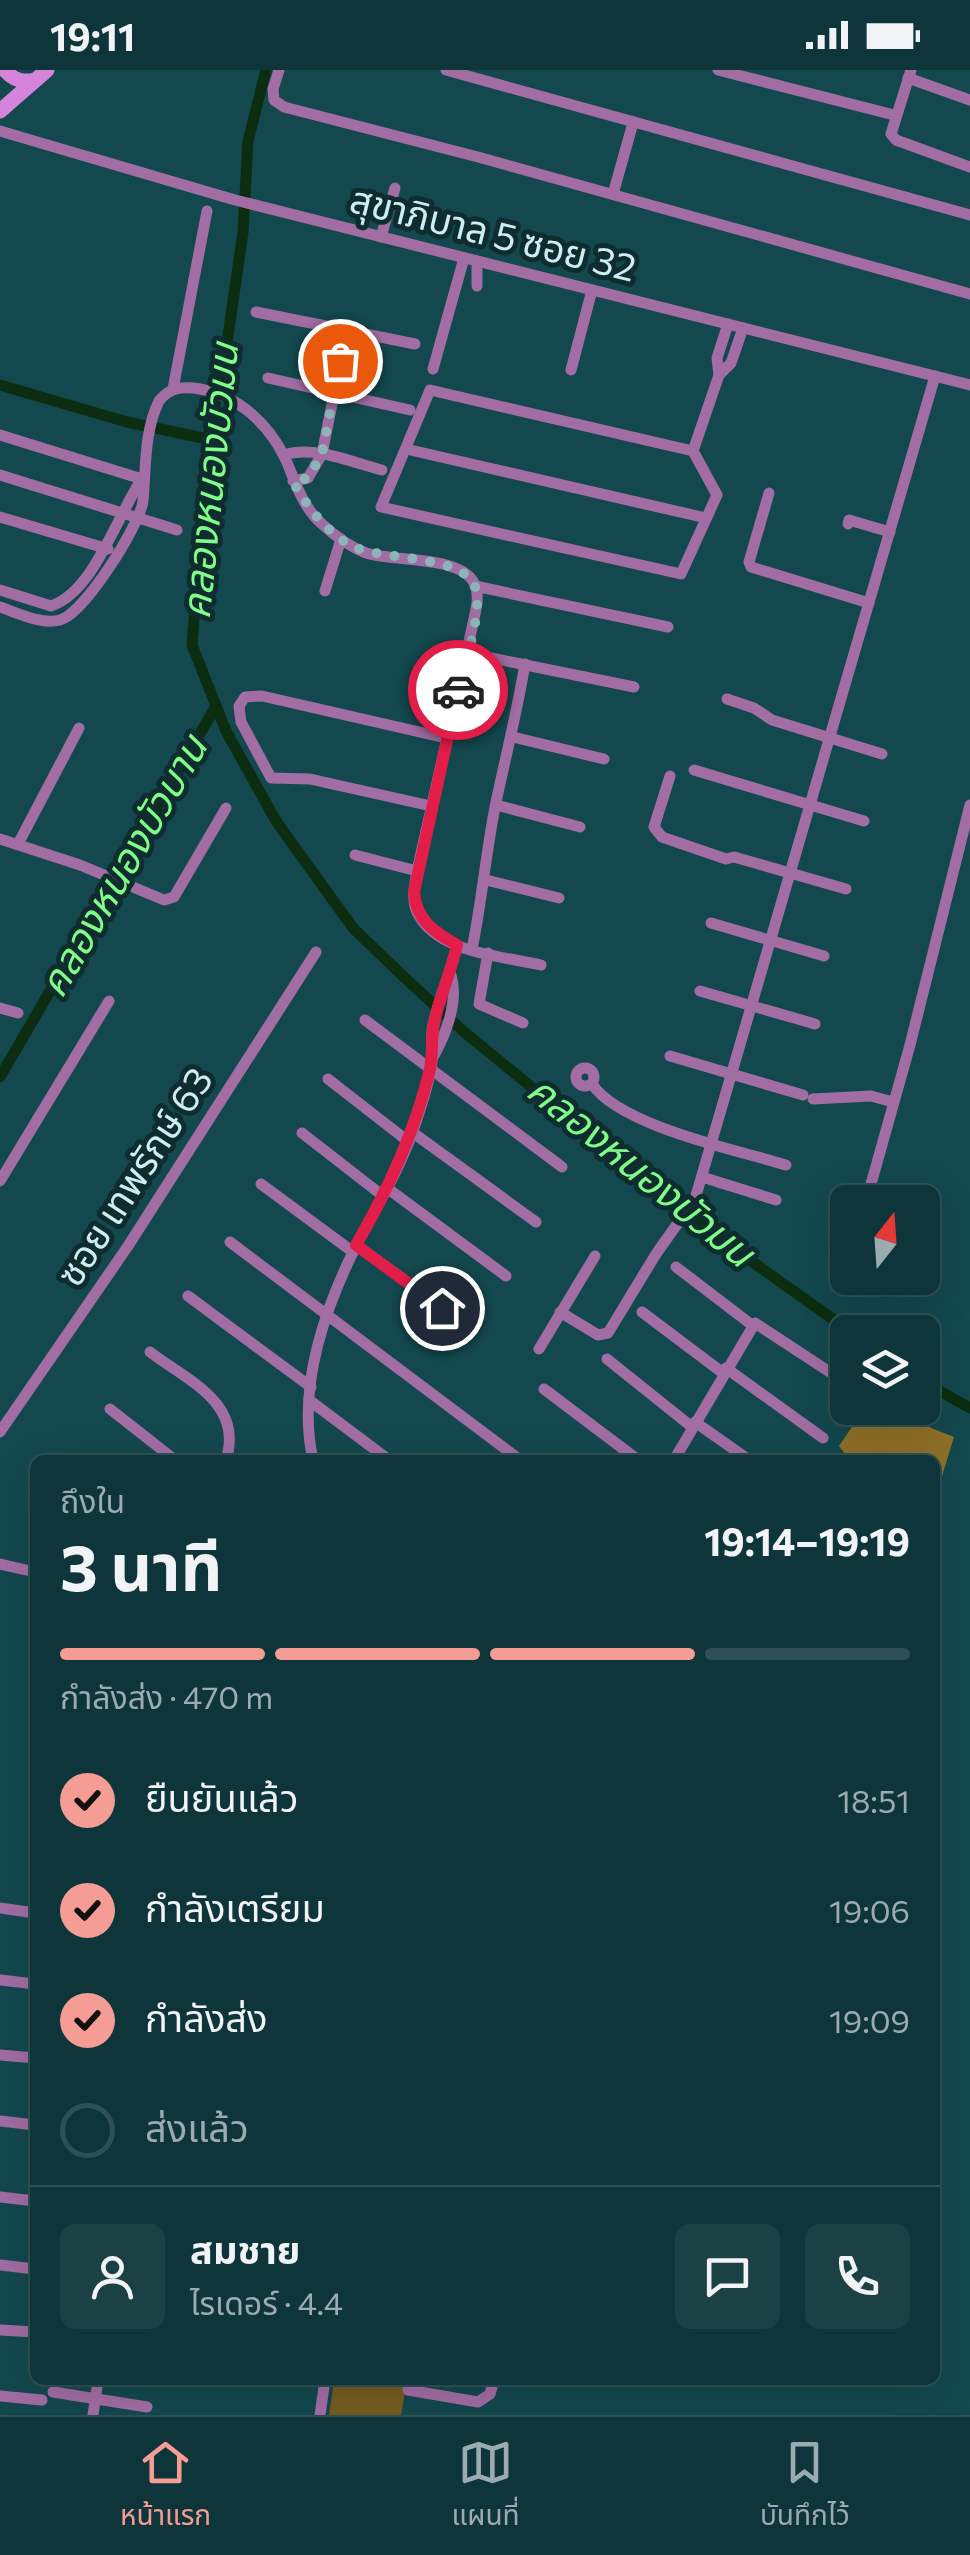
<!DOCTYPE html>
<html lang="th">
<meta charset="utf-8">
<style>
body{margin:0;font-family:Commissioner,"Noto Sans Thai",sans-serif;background:#1c4145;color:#f1f3f6;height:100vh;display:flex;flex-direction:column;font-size:38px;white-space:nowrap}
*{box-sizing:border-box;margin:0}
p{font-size:32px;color:#9babaf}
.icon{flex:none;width:55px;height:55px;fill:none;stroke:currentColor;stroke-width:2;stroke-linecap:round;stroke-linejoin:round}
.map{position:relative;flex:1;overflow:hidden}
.details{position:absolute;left:30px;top:1385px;width:910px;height:930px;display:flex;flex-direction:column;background:#0e363a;border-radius:15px;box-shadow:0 10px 40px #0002,0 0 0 2px #2e5054}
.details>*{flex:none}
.needle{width:65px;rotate:17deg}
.tools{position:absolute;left:830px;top:1115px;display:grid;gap:20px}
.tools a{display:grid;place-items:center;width:110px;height:110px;border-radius:15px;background:#0e363a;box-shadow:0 10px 40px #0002,0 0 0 2px #2e5054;font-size:50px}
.pin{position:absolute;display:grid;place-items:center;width:85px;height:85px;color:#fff;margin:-42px;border:5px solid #fff;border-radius:50%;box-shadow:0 2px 10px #0007}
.courier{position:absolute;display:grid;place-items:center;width:100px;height:100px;margin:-50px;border:8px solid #e11d48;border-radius:50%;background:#fff;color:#222;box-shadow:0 2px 12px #0007}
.summary em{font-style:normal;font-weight:700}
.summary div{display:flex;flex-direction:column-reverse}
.summary{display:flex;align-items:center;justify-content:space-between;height:170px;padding:0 30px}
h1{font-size:65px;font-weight:700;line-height:75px}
.bar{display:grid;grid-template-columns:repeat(4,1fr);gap:15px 10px;align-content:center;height:120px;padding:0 30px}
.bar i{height:12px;border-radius:8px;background:#2e5054}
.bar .on{background:#f59c94}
.bar p{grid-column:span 4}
.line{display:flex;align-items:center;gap:25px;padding:0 30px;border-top:2px solid #2e5054}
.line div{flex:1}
.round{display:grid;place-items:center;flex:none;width:105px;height:105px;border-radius:15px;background:#1c4145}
ol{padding:0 30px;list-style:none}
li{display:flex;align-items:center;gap:30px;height:110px}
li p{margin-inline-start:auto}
li .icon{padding:10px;border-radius:50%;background:#f59c94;color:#111;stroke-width:4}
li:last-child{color:#9babaf}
li i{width:55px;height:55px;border:5px solid #2e5054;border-radius:50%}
.status{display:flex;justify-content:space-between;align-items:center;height:70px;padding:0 50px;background:#0e363a;direction:ltr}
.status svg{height:28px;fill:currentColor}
.tabs{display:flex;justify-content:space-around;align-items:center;height:140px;border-top:2px solid #2e5054;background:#0e363a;font-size:28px;color:#9babaf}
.tabs a{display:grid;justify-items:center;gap:5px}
.tabs .on{color:#f59c94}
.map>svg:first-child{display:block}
</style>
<div class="status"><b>19:11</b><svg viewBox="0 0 49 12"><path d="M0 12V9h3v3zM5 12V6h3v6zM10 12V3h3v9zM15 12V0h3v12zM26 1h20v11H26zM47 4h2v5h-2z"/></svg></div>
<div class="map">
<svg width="970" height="2345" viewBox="0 0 970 2345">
<rect width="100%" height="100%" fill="#13484e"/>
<polygon fill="#745b21" points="334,2310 411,2310 407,2312 401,2345 329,2345"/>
<polygon fill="#8e7028" points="865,1338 881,1338 954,1367 935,1429 935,1390 841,1390 845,1384 839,1376"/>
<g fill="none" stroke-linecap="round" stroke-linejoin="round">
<g stroke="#0c2d10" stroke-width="11">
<polyline points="266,0 248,71 243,162 228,266 208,369 192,575 226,661 276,751 353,858 405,908 463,961 695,1151 851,1262"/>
<polyline points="0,315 127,352 208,369"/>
<polyline points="0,1007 216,636"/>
<polyline points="922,1311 970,1338"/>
</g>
<g stroke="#a16da3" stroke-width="11">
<polyline points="279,0 273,19 274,30 284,37 478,87 970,224"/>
<polyline points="446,0 970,145"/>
<polyline points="718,0 894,45"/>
<polyline points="911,0 891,64 896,70 970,97"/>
<polyline points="908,8 970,30"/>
<polyline points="0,61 235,130 970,315"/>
<polyline points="613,124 633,53"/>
<polyline points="381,167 395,118"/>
<polyline points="477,216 477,191"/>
<polyline points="256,242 415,274"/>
<polyline points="728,254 717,288 719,305 731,293 743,258"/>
<polyline points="433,299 464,188"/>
<polyline points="571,300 592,220"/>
<polyline points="268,308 410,340"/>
<polyline points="173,319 207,141"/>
<polyline points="0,365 142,409"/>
<polyline points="406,379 706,448"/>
<polyline points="693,381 430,320 381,437 681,504 717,425 693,381 719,305"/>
<path d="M284,385C314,375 351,392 382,400"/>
<polyline points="0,405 177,460"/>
<polyline points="293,411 308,408 322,384 347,259"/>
<polyline points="769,423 749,492 751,497 869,533"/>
<polyline points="0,447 108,479"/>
<polyline points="848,454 849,450 890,462"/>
<polyline points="475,516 668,557"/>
<path d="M0,520L51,536C94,522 117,445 142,409"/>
<polyline points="325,521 341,469"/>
<path d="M0,537C18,543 41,555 60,550C84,544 140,455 143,431C146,399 144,361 159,331C170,317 183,316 200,319C237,325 268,353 285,388C295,410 302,437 322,454C334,465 350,477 366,483C393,492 460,485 474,513C481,526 475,543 472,558L417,801C415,814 411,829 417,842C436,883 502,886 541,895"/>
<polyline points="467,583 634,617"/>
<polyline points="727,629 754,638 772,650 882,684"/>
<polyline points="513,667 604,689"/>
<polyline points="694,700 864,751"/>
<polyline points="670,706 654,757 662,767 726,789 734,787 846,819"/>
<polyline points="496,735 580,757"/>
<polyline points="431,736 310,709 271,708 241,652 239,636 245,627 262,626 446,668"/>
<polyline points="0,769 80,795 164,830 174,827 226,738"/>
<polyline points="18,774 79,658"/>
<polyline points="355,785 417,801"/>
<polyline points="486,810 559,828"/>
<polyline points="711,853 824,886"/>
<path d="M472,879C482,831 486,781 496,732C506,686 517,641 525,594"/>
<polyline points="488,883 479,934 523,953"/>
<polyline points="700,921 815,954"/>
<polyline points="0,938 18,943"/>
<polyline points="365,950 562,1097"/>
<polyline points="670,986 803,1025"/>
<path d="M432,989C446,965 459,931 451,905"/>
<circle cx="585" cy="1007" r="9"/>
<polyline points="328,1009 409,1072"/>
<path d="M592,1014C620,1056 737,1080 786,1095"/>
<polyline points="813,1029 871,1026 893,1032"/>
<polyline points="412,1062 536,1152"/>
<polyline points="302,1063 383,1126"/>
<polyline points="702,1107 776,1130"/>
<polyline points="0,1111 109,931"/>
<polyline points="261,1114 353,1182"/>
<polyline points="387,1118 506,1206"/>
<polyline points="866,1132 910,975 970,735"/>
<polyline points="230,1172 520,1390"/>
<polyline points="356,1175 471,1259"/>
<polyline points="676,1197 752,1255"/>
<polyline points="188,1226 311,1317"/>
<polyline points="560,1242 598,1265 608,1263 656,1184 695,1129 935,306"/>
<polyline points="642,1242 723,1303"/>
<polyline points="539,1279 595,1186"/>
<path d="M150,1282C188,1311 244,1333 226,1390"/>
<polyline points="607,1289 692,1357"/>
<polyline points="726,1298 823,1368"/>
<polyline points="544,1319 638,1390"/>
<polyline points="309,1330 389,1390"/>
<polyline points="110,1339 175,1390"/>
<polyline points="695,1352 749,1390"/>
<polyline points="0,1362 128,1176 316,882"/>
<path d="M313,1390C297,1319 324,1240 356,1176C374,1140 397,1105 411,1066C419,1044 428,1017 432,993C433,980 430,968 433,955C439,926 451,904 457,875"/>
<polyline points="674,1390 755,1253 848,1314"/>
<polyline points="0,1494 35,1502"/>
<polyline points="0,1838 35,1843"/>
<polyline points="0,1910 35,1914"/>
<polyline points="0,1985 35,1988"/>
<polyline points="0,2051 35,2055"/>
<polyline points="0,2127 35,2131"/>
<polyline points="0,2195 35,2199"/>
<polyline points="0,2260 35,2262"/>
<polyline points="408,2320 478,2332 490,2324 494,2310"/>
<polyline points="53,2322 147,2337"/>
<polyline points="0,2326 42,2330"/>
<polyline points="93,2345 98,2310"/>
<polyline points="320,2345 325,2310"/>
</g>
<g stroke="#d684db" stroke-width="15">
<path d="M5,0C13,10 22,13 35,10"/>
<polyline points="0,41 47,0"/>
</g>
</g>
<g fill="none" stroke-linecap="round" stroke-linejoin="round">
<path stroke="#8cb4b9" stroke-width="10" stroke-dasharray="0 18" d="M340,291L322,384L308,408L293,412C309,438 323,459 350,475C380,492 468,483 476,520C482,545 464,595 458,620"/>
<path stroke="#e11d48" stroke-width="12" d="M442,1238L356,1175C388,1120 414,1064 429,1003C434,985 430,967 435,949C441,923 451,902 457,875C434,862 416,850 414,822L458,620"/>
</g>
<g text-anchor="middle" stroke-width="10" stroke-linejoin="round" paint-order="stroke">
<g font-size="38" fill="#cdeef2" stroke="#0f2c2f">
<text transform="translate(493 164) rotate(14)" y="13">สุขาภิบาล 5 ซอย 32</text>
<text transform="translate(135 1107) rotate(-57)" y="13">ซอย เทพรักษ์ 63</text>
</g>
<g font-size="40" font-style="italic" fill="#80fc88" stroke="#0f2c2f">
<text transform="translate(210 411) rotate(-84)" y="14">คลองหนองบัวมน</text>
<text transform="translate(123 796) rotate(-60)" y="14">คลองหนองบัวบาน</text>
<text transform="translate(641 1101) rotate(39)" y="14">คลองหนองบัวมน</text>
</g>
</g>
</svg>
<div class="tools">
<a><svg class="needle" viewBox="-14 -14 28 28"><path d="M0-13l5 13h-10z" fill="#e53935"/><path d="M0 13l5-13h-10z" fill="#9babaf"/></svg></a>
<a><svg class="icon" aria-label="layers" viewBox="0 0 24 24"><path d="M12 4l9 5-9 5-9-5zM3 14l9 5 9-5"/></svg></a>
</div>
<div class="pin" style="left:340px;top:291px;background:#ea580c"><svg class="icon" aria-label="bag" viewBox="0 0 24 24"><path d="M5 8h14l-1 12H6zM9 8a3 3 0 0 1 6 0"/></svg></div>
<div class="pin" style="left:442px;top:1238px;background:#1f2937"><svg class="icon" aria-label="home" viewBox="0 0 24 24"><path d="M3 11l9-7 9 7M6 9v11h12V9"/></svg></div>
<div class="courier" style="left:458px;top:620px"><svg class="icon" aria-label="car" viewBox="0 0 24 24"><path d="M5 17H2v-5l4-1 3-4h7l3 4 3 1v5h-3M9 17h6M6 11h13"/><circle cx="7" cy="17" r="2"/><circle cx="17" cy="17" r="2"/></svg></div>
<section class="details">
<div class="summary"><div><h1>3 นาที</h1><p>ถึงใน</p></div><em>19:14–19:19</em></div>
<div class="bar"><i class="on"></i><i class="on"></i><i class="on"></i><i></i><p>กำลังส่ง · 470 m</p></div>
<ol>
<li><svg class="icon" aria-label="check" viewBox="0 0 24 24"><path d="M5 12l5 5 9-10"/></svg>ยืนยันแล้ว<p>18:51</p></li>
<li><svg class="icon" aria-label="check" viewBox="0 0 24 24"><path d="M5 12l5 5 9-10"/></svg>กำลังเตรียม<p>19:06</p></li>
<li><svg class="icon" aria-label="check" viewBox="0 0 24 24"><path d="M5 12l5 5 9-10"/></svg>กำลังส่ง<p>19:09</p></li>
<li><i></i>ส่งแล้ว</li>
</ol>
<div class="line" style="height:180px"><a class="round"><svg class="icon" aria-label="person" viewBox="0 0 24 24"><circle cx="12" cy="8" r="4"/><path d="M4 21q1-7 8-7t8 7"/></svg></a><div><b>สมชาย</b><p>ไรเดอร์ · 4.4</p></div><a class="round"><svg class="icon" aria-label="chat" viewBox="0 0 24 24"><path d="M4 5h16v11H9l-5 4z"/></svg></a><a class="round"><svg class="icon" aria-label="phone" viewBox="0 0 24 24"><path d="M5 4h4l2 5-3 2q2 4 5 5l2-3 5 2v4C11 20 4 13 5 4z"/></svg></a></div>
</section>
</div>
<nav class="tabs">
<a class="on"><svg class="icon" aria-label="home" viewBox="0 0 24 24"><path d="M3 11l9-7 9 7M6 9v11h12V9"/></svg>หน้าแรก</a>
<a><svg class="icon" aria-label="map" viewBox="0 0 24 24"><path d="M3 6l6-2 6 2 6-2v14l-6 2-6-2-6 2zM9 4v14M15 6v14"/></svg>แผนที่</a>
<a><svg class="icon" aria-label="saved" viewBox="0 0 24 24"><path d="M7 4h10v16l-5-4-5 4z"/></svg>บันทึกไว้</a>
</nav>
